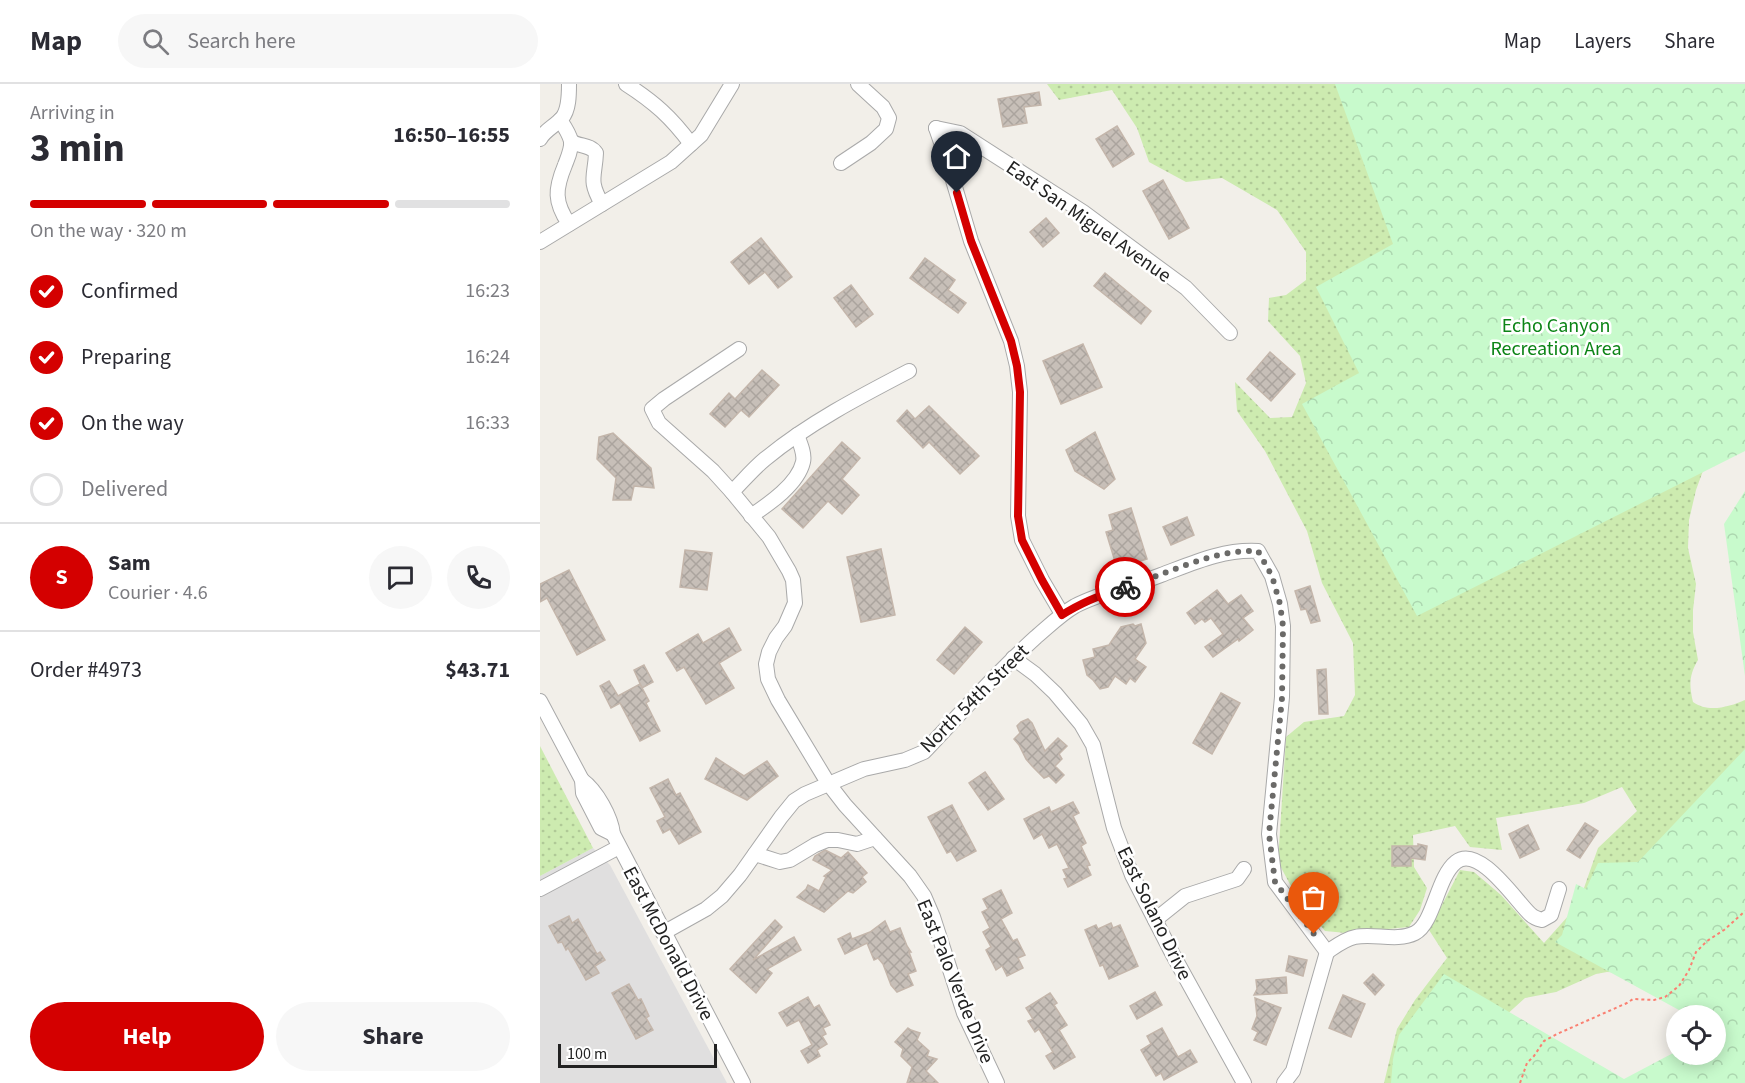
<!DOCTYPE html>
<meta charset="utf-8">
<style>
body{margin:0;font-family:"Source Sans 3",sans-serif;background:#f7f7f7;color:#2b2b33;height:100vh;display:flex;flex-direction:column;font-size:22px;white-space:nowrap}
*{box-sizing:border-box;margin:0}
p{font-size:20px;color:#7c7c81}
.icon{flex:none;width:33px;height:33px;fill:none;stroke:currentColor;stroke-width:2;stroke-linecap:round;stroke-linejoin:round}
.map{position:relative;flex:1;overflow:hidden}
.drawer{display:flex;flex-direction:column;background:#fff;width:540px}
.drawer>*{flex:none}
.buttons{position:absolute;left:1126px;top:921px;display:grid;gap:12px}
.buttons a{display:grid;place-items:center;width:60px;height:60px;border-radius:50%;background:#fff;box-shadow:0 3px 15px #0003;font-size:30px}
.scale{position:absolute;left:18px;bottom:15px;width:159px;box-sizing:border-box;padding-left:6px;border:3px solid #222;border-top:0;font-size:16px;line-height:21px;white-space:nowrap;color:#222;-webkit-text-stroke:4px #fff;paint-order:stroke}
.pin{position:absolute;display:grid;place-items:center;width:51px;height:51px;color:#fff;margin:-62px -26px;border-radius:50% 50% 50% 0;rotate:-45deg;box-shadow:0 0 6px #0007}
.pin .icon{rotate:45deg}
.courier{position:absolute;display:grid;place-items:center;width:60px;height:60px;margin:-30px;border:4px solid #d40000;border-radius:50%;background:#fff;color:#222;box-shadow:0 2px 8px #0007}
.head em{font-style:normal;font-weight:700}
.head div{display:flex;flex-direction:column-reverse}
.head{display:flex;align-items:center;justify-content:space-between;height:102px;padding:0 30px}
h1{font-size:39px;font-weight:700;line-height:45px}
.bar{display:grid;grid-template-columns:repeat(4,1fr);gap:9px 6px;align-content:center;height:72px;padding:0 30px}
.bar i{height:8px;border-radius:4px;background:#e1e1e2}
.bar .on{background:#d40000}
.bar p{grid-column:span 4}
.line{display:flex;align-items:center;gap:15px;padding:0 30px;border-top:2px solid #e1e1e2}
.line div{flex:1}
.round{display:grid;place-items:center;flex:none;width:63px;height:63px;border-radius:32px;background:#f7f7f7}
ol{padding:0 30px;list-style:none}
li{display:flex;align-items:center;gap:18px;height:66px}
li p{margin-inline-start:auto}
li .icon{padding:6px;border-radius:50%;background:#d40000;color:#fff;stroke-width:4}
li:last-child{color:#7c7c81}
li i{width:33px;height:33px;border:3px solid #e1e1e2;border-radius:50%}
.cta{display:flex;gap:12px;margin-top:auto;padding:12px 30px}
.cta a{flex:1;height:69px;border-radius:36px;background:#d40000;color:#fff;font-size:24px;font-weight:700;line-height:69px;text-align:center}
.cta a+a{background:#f7f7f7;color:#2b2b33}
header{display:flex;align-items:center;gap:36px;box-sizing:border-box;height:84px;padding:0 30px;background:#fff;border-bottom:2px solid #e1e1e2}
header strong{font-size:28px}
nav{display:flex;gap:33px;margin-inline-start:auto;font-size:21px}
.search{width:420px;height:54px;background:#f7f7f7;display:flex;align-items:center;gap:15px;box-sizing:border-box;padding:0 21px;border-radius:33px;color:#7c7c81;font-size:22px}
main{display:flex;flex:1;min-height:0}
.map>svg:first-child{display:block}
</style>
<header>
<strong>Map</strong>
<div class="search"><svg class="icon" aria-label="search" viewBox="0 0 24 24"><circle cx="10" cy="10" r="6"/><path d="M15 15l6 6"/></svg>Search here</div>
<nav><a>Map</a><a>Layers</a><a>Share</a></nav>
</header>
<main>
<section class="drawer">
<div class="head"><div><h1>3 min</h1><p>Arriving in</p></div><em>16:50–16:55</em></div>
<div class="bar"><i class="on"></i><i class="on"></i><i class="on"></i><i></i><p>On the way · 320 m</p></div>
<ol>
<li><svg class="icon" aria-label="check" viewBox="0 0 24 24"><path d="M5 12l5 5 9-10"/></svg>Confirmed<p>16:23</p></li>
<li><svg class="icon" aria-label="check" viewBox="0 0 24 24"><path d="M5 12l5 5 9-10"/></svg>Preparing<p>16:24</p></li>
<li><svg class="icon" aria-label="check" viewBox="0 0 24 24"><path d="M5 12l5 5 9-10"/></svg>On the way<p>16:33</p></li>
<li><i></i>Delivered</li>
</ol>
<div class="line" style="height:108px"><b class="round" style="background:#d40000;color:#fff">S</b><div><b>Sam</b><p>Courier · 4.6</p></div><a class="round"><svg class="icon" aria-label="chat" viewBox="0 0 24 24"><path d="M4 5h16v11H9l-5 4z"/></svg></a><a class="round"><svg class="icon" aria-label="phone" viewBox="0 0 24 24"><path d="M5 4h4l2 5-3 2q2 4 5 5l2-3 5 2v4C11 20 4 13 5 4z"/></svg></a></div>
<div class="line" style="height:78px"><div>Order #4973</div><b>$43.71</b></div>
<div class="cta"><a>Help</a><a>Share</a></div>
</section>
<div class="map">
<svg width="1205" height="999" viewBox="0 0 1205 999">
<defs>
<pattern id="grass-dots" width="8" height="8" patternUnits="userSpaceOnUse" patternTransform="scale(1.5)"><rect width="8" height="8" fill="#cdebb0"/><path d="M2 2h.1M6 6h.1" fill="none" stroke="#b0c997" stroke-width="1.8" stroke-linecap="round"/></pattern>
<pattern id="park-crowns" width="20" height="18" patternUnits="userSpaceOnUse" patternTransform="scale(1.5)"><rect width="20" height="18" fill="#c8facc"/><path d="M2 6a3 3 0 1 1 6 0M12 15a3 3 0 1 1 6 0" fill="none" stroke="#acd6af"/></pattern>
<pattern id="building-cross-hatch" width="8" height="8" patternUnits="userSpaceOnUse" patternTransform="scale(1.5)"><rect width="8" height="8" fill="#c7bfb8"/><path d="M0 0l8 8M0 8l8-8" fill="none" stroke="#aba49e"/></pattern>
</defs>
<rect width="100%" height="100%" fill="#f2efe9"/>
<polygon fill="#e0dfdf" points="53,764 70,781 187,999 0,999 0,792"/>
<g fill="url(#grass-dots)">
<path d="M507,0H1205V182L1164,384L1156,406L1149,436L1148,464L1156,500L1153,526V548L1158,576C1149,591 1149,601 1153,618C1168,629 1189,623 1205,616V860L1127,891L1067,888L1056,890L1016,908L985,914L964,933L966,999H844L857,945L875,916L907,874L889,846L920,786L934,788L961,811L1004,859L1038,821L1058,764L1097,727L1082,703L1044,719L956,734L962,766L930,763L915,742L873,751L874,783L887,804L880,826L869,843L806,849L785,847L759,817L738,778L746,653L764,638L804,632L815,611L813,559L782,499L767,447L725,367L697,327L695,298L730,334L752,333L766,299L760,272L728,237L729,214L746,211L766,196V168L737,126L682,94L646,98L609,78L597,44L572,6L519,16Z"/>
<polygon points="0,662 53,764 0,792"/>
</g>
<g fill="url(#park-crowns)">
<polygon points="795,0 1205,0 1205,367 877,532 762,320 819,289 776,203 853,160"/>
<polygon points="1205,407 1205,592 1184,440"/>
<polygon points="1205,665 1205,999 851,999 853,975 859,951 904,890 1084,995 1137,967 1137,970 1176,970 1176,932 1148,931 1015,858 1022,851 1036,800 1046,805 1058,779 1098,778"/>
</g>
<g fill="url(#building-cross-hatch)" stroke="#c4b6ab" stroke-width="1.5">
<polygon points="499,8 501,21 484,23 487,39 463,43 458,15"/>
<polygon points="577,42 594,70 573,83 556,55"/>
<polygon points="623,96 649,144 629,155 603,107"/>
<polygon points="506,134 519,149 503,163 490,148"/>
<polygon points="221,154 252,193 238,204 225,188 209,200 191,178"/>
<polygon points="385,174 415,196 408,206 426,219 418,229 370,194"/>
<polygon points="565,189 611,227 601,240 554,202"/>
<polygon points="311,201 333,230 316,243 294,214"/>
<polygon points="543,260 562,303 521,320 503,277"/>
<polygon points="730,268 755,290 731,317 707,295"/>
<polygon points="222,286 239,301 209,333 201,326 185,343 170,330 189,309 195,315"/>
<polygon points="389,322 439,372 420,390 389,358 383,364 357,337 367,326 375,335"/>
<polygon points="555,348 575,395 564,405 535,387 526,366"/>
<polygon points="73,349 111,384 114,404 94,402 91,416 73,416 76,394 57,375 59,353"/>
<polygon points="302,358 320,374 302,395 319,411 302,430 288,417 263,444 242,425"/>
<polygon points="591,424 607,475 577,484 566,448 573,446 569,431"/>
<polygon points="647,433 654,451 631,461 623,443"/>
<polygon points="341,465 355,531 321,538 307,473"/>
<polygon points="145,466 172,469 167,506 140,503"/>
<polygon points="29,486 65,556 37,571 7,514 0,518 0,500"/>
<polygon points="770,502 780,537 771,539 766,525 761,526 755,507"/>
<polygon points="677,506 688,520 701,511 713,527 703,534 713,546 699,557 698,555 673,573 665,563 683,550 671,534 665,538 662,535 655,540 647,529"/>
<polygon points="593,540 595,542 601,540 606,559 595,575 606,583 595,598 590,594 586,600 575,592 568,603 560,605 553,596 547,591 543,576 555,573 553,565 569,561 581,543"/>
<polygon points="425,543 442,558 414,590 397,576"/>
<polygon points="189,544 201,566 179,579 194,604 166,620 144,583 137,587 126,569 158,550 163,559"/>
<polygon points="104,581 113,598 102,604 94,586"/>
<polygon points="786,585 788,630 779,630 777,586"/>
<polygon points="69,597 78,612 100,600 109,617 106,619 120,647 100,657 80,619 71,624 60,602"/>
<polygon points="681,609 700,619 672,670 653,659"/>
<polygon points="488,635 492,639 505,667 518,654 527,662 519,670 522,675 515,682 524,691 516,699 509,692 504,694 492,682 486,675 479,661 474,655 480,649 477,642 481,638"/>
<polygon points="176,674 204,692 227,677 238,692 207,716 165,695"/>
<polygon points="445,688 464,715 448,726 429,699"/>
<polygon points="128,695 136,711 140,709 161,748 139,760 130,745 123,749 117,737 125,733 110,704"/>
<polygon points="533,718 539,729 533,732 546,759 541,762 550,781 547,782 551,791 528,803 524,795 527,794 523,786 529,784 517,760 509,764 502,750 494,755 484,735 509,723 511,728"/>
<polygon points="412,721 436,767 417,777 411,767 407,769 388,733"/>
<polygon points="1045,739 1058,747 1040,774 1027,766"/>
<polygon points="988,741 999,765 980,774 969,750"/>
<polygon points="878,760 887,762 885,776 871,774 871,782 852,782 852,762 878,762"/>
<polygon points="285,766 301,774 308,768 327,789 322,793 326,798 313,809 308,807 284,828 257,813 266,805 268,801 279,807 286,793 284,792 292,786 273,776 275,772"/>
<polygon points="461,806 472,829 461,835 473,857 477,855 485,871 478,874 483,884 467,892 462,882 456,886 446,866 451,863 443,848 450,844 442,828 448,825 443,815"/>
<polygon points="29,832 32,839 38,835 57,870 60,868 65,876 55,882 59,889 46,896 28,864 26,866 22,858 18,859 9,842"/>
<polygon points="235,836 242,843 213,876 254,853 261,866 227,885 232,889 216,909 190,885"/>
<polygon points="345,837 350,848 360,844 367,862 371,868 369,868 376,887 368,890 373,901 357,908 351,901 343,880 338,874 334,876 327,859 305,870 298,855 310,849 312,855 330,848"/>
<polygon points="571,839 573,844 580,841 598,882 569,895 563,881 560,882 545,846 556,841 558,845"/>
<polygon points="749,872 767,876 763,892 746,887"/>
<polygon points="833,890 844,901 835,911 824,899"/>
<polygon points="746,893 747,909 714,911 717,905 716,896"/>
<polygon points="89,900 98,916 101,915 109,932 106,934 113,946 96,955 72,909"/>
<polygon points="615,908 622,921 597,935 590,922"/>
<polygon points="510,909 517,919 514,921 527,941 519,946 535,973 514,985 506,972 513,968 499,945 495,948 488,937 493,935 486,924"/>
<polygon points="803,911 825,920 811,953 789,944"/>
<polygon points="268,913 274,924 279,921 290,941 283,944 286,950 282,952 287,960 277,966 280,972 268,979 261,967 272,961 259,936 247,942 239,929"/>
<polygon points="715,914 741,924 726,961 714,956 718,948 712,945 717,932"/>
<polygon points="368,944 371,946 380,949 377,956 389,967 387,972 397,975 386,987 398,999 367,999 372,983 361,972 363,965 355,958"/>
<polygon points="622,944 638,973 650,966 657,978 624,996 621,989 616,992 601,966 611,960 607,952"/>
</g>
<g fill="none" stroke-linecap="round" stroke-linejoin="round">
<g stroke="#a9a9a9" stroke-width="16">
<g id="minor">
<path d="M86,0C114,18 131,33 151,60"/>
<path d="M20,36C24,42 29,49 31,57C32,65 28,73 25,81C15,105 14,118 29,140"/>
<polyline points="396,44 407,76 431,157 471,257 477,282 480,308 478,432 482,456 502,496 522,530"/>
<polyline points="396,44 420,49 543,128 646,204 690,249"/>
<path d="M0,55C5,46 15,42 22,34C29,26 29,11 29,0"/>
<path d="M31,57C39,63 50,60 56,69C55,93 48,96 62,120"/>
<polyline points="301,79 331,59 346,45 349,34 343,23 318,0"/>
<polyline points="0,158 131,78 161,51 192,0"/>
<polyline points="199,265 124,315 112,325 119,339 173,387 192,408 229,453 249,487 253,496 255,519 245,542 236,554 229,568 226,580 228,595 238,616 288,699 305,721 370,792 384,812 393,833 424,929 457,999"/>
<path d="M192,408C203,397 213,385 225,375C269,339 319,313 369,287"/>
<path d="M211,432C229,420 258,400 263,378C265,370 260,359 257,351"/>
<polyline points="473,574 495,590 515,609 541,640 553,661 574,744 592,791 632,869 704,999"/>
<polyline points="0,617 42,696 43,709 61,744 73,750"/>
<path d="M42,696C57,707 71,733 73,750L203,999"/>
<polyline points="215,770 240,778 250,776 275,761 287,756 298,756 317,760 335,754"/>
<polyline points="0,805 79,763"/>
<polyline points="615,836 645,812 697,795 704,785"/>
<path d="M123,849L166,825L182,812L200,791L241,733L254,717L265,710L324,685L365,676L384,668C421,629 456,589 496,553C509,542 521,530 535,522C562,508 593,502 621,491C653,479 683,465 718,467L732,492L740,520L743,542L742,613L729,750L735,798L787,868C796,862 805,855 815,853C834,849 857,858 875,849C894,839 897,793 916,778C939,760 976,817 990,830C993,833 998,835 1002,836L1011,831L1019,805"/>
<polyline points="744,999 753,987 787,868"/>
</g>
</g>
<polyline stroke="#fa8072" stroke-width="2" stroke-dasharray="3 3" stroke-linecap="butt" points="980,999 987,979 994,972 1004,957 1017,950 1087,919 1093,915 1114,916 1125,913 1139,902 1149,886 1156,868 1167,857 1184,846 1205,827"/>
<use href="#minor" stroke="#fff" stroke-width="14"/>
</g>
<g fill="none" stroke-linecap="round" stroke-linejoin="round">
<path stroke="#6b6a68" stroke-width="6" stroke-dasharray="0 10.8" d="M585,503C628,490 672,465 718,467L732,492L740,520L743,542L742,614L729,750L735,798L774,850"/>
<path stroke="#d40000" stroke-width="8" d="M417,109L431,157L471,257L477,282L480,308L478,432L482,456L502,496L522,531C542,518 563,510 585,503"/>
</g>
<g text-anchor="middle" stroke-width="5" stroke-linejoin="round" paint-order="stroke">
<g font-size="20" fill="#222" stroke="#fff">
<text transform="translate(549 137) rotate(35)" y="7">East San Miguel Avenue</text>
<text transform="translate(434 614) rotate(-45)" y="7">North 54th Street</text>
<text transform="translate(615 829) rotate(64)" y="7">East Solano Drive</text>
<text transform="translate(129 859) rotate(62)" y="7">East McDonald Drive</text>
<text transform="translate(416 897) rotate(68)" y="7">East Palo Verde Drive</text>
</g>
<g font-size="20" fill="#0c8416" stroke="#fff">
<text x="1016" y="248">Echo Canyon<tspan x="1016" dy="23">Recreation Area</tspan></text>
</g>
</g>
</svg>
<div class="buttons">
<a><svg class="icon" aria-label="locate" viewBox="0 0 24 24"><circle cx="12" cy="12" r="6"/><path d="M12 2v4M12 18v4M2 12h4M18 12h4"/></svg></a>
</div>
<div class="scale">100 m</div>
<div class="pin" style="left:774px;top:850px;background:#ea580c"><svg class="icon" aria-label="bag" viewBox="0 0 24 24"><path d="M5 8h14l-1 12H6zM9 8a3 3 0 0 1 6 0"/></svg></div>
<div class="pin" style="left:417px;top:109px;background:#1f2937"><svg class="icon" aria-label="home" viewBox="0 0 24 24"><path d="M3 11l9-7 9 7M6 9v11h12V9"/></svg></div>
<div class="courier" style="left:585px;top:503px"><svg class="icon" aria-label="bike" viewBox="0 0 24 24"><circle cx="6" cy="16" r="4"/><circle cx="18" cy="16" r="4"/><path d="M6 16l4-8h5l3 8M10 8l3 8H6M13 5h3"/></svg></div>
</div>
</main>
